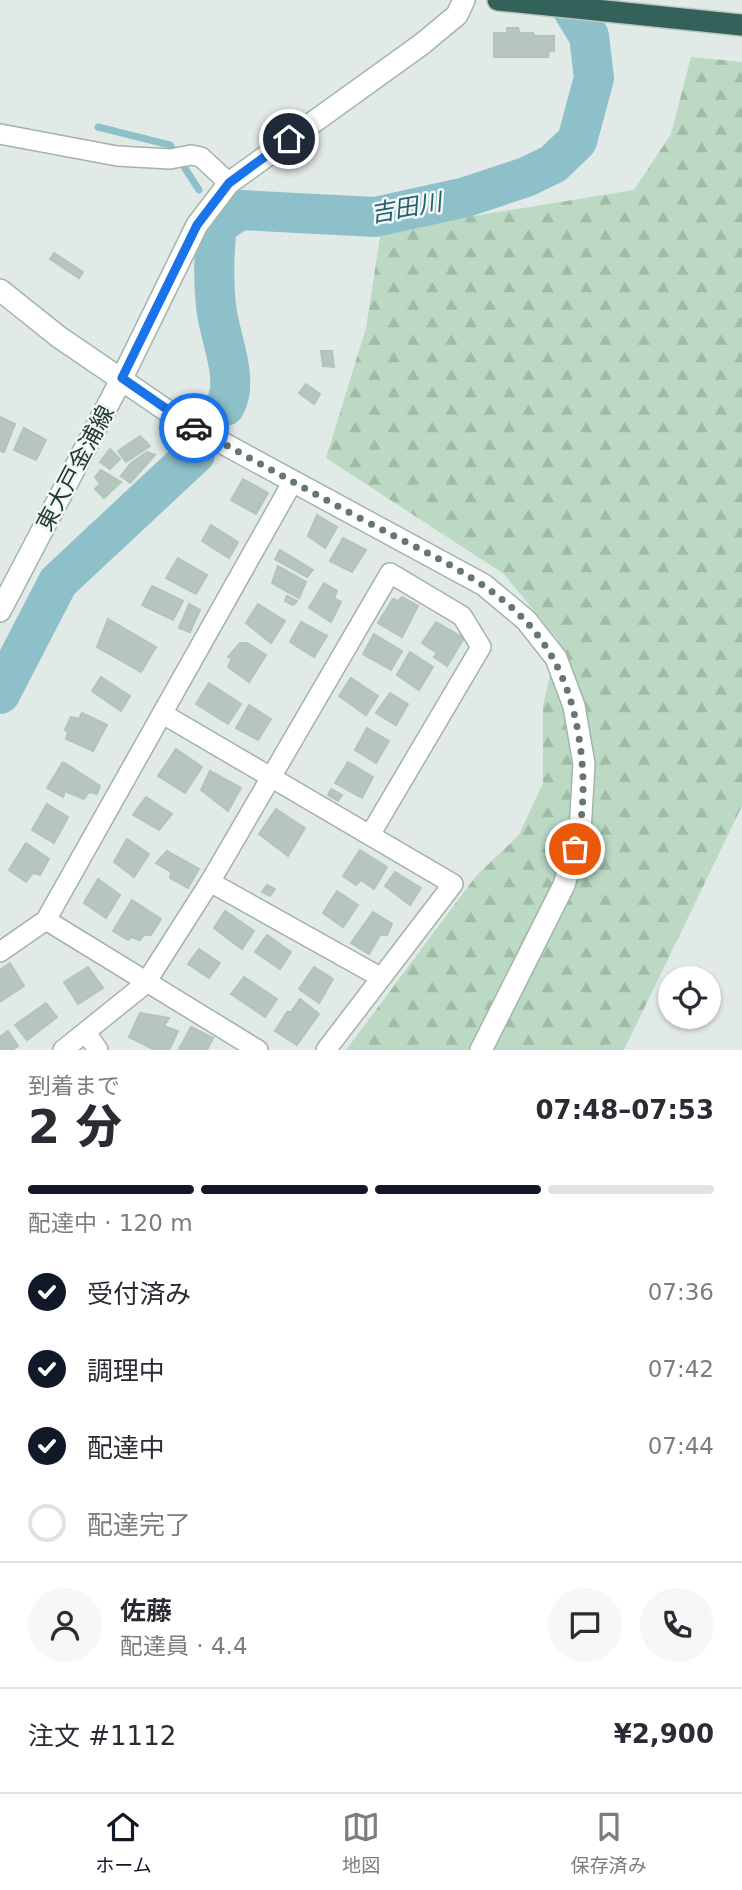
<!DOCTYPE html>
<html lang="ja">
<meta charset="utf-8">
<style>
body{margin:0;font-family:"DejaVu Sans","Noto Sans JP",sans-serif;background:#f7f7f7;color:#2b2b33;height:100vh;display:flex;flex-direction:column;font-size:26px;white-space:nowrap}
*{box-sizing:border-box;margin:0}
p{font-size:23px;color:#7c7c81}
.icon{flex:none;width:38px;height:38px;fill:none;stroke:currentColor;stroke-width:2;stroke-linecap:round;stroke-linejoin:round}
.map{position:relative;height:1050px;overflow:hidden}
.side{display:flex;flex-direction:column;background:#fff;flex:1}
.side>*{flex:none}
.fabs{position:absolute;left:658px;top:966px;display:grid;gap:14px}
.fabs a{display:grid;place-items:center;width:63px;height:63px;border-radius:50%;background:#fff;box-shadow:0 2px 5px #0004;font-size:35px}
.pin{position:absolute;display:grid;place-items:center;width:60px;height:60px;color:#fff;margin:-30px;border:4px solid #fff;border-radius:50%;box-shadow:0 2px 7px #0007}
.courier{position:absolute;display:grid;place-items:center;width:70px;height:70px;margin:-35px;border:5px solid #1a73e8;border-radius:50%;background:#fff;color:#222;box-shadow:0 2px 9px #0007}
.headline em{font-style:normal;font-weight:800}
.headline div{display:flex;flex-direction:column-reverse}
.headline{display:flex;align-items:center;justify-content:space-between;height:119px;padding:0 28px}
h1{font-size:46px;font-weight:800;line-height:52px}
.bar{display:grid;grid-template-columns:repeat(4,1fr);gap:10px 7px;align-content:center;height:84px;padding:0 28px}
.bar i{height:9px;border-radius:5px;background:#e1e1e2}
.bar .active{background:#111827}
.bar p{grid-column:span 4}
.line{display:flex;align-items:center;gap:18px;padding:0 28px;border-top:2px solid #e1e1e2}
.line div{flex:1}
.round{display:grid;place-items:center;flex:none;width:74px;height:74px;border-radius:37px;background:#f7f7f7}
ol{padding:0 28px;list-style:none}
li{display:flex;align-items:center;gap:21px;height:77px}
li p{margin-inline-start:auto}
li .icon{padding:7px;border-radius:50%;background:#111827;color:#fff;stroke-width:4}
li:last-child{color:#7c7c81}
li i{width:38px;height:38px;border:4px solid #e1e1e2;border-radius:50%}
.dock{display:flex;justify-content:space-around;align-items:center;height:98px;border-top:2px solid #e1e1e2;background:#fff;font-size:19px;color:#7c7c81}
.dock a{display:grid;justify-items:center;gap:4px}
.dock .active{color:#111827}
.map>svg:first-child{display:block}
</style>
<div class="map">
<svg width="742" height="1050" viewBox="0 0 742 1050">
<defs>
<pattern id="forest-firs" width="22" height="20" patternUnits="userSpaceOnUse" patternTransform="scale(1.75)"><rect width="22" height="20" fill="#bcd9c4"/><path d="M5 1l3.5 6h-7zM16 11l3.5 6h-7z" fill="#a1bba9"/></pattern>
</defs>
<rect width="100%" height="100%" fill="#e1eae6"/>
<polygon fill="url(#forest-firs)" points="691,57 742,62 742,806 624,1050 346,1050 476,876 519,835 543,783 543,706 558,640 504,574 326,458 366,328 381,231 634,190 671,134"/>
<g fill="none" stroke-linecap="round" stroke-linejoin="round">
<g stroke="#8ec0ca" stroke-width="7">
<polyline points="98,127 170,145 199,190"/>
<polyline points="215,221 217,225"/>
</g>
<g stroke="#8ec0ca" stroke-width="40">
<path d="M225,406C240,379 219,337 216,306C213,279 214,252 217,225L240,210L375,217L466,197L526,177L553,164L577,141L594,78L589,36L567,0"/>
<polyline points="0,694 58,582 195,454"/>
</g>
</g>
<g fill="#b7c5bf" stroke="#b4c3bd" stroke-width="2">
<polygon points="507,28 518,28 520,33 533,33 535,36 554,36 554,51 549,51 548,57 494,57 494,33 507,33"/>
<polygon points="54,253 83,272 79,278 50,259"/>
<polygon points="321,351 332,351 334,367 323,366"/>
<polygon points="306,384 320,394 314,404 299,393"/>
<polygon points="0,417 15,424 4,452 0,451"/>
<polygon points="24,428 46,440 36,460 14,450"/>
<polygon points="140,436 150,446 126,462 118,451"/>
<polygon points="110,449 120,459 110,469 100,462"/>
<polygon points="147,452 155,455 130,483 121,476 131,463"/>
<polygon points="101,470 121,482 104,498 95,489 100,484 95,477"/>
<polygon points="243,479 268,493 256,514 231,500"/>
<polygon points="317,515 337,527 325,548 308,536"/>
<polygon points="211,525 238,542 229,558 202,541"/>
<polygon points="343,538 366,550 352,572 330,561"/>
<polygon points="280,550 313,570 307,577 275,559"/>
<polygon points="178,558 207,575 196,594 166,578"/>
<polygon points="278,566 306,582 299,598 272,583"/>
<polygon points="324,583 337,591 334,598 341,602 331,622 309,608"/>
<polygon points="152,586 183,601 173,620 142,605"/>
<polygon points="287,596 297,601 293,605 285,601"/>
<polygon points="402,597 418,606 402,637 378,623 393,599 398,601"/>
<polygon points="189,604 200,610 190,632 179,628"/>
<polygon points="258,604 285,621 271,643 246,623"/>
<polygon points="108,619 156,647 141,672 97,647"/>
<polygon points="301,622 327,636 314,657 290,642"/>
<polygon points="436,622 464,638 447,666 434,657 437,653 422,643"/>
<polygon points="374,634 402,651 391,670 363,654"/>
<polygon points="240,643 247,643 266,655 249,682 228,667 232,658 228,657"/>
<polygon points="410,652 433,667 419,690 397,675"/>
<polygon points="101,677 130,696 121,711 92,691"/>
<polygon points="351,678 378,696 366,715 339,696"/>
<polygon points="209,683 241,704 228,724 196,704"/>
<polygon points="390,693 408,704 396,725 376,713"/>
<polygon points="249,705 271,719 258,740 236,728"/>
<polygon points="82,713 107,725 93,751 66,739 68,732 65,730 71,717 79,719"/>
<polygon points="367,728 389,741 376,763 355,750"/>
<polygon points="176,749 202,767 185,793 158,776"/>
<polygon points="63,762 100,786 97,794 89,792 84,799 65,791 63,797 47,788"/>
<polygon points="348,762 373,777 362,798 335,783"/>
<polygon points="210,771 241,788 228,811 201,790"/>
<polygon points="331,789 342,795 338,801 328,795"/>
<polygon points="146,797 172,814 159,830 133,815"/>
<polygon points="47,804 68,817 54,843 32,830"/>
<polygon points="276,809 305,828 288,856 259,834"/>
<polygon points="127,839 149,854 134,877 114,862"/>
<polygon points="26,843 49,859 40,875 33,873 26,882 9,870"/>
<polygon points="360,850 387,867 374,889 361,880 356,885 343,876"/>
<polygon points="167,851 199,869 188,888 170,878 171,872 156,863"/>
<polygon points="395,872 421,888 410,905 385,886"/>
<polygon points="98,879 120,895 106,918 84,903"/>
<polygon points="267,885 275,889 270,896 262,892"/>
<polygon points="337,891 358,905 343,927 323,913"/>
<polygon points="132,900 161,919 151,935 144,935 140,940 131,937 128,940 113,931"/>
<polygon points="225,911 254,931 242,949 214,928"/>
<polygon points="373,912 392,924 387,935 380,935 369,954 351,943"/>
<polygon points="267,935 291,952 280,969 255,952"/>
<polygon points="199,949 220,963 209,978 188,964"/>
<polygon points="10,963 24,986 1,1001 0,970"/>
<polygon points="88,967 103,988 78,1004 64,982"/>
<polygon points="314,967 333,979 319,1003 299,989"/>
<polygon points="244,977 277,999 265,1017 231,994"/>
<polygon points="300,999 319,1014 297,1045 275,1031 287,1012 291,1012"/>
<polygon points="46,1003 57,1017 27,1040 15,1025"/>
<polygon points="140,1013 169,1018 164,1026 178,1031 169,1050 155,1050 129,1037"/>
<polygon points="191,1027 213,1038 207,1050 179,1049"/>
<polygon points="8,1031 18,1046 12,1050 0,1050 0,1037"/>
</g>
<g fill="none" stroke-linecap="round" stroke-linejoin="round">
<g stroke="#a4b1ad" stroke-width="22">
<g id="street">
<polyline points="0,134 117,156 170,159 191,155 201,157 229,183"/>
<polyline points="163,714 453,884 326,1050"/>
<polyline points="210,882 380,977"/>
<polyline points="46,920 258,1050"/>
<polyline points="0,952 46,920 292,483"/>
<polyline points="87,1034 98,1050"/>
<polyline points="63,1050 145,984 210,882 390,573 462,616 481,647 370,835"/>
</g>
</g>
<g stroke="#a1b5ae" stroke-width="24">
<g id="secondary">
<polyline points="0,290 59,337 182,421 484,585 526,620 556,658 574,706 584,764 580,831 564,885 481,1050"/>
<polyline points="0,611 122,378 197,225 229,183 422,44 457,15 464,0"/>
</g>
</g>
<g stroke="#bdc4c2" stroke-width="24">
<polyline id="highway" points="498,0 742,25"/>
</g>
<use href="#street" stroke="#fff" stroke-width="19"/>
<use href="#secondary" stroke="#fff" stroke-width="21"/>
<use href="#highway" stroke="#326259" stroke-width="21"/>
</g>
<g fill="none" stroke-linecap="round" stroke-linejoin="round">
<path stroke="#667772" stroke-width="7" stroke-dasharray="0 12.6" d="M194,428C249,457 303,488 358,517C466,575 558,603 579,738C585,774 585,814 575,849"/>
<polyline stroke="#1a73e8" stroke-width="9" points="194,428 122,378 197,225 229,183 289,139"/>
</g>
<g text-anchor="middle" stroke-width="5" stroke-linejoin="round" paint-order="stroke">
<g font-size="23" fill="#233934" stroke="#f1f7f4">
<text transform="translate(75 468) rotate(-62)" y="8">東大戸金浦線</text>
</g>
<g font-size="24" font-style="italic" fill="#23616f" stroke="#f1f7f4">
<text transform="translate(406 208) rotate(-10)" y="8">吉田川</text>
</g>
</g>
</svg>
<div class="fabs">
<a><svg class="icon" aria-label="locate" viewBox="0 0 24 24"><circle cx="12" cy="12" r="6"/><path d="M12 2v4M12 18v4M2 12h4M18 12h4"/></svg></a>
</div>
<div class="pin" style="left:575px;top:849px;background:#ea580c"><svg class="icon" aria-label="bag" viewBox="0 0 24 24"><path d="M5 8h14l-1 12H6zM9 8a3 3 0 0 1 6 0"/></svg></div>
<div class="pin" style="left:289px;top:139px;background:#1f2937"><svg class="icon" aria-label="home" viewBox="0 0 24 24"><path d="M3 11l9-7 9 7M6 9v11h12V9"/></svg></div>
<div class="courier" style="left:194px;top:428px"><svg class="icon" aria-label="car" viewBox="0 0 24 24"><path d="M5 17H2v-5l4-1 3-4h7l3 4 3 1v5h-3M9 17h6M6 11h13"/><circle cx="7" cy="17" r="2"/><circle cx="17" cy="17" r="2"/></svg></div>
</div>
<section class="side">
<div class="headline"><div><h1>2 分</h1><p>到着まで</p></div><em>07:48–07:53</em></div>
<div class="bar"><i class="active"></i><i class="active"></i><i class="active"></i><i></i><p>配達中 · 120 m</p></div>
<ol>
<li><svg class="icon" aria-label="check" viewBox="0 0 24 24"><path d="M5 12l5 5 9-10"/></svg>受付済み<p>07:36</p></li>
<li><svg class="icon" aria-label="check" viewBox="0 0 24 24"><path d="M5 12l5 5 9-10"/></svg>調理中<p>07:42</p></li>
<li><svg class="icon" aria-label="check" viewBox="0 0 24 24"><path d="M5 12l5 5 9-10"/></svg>配達中<p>07:44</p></li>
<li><i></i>配達完了</li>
</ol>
<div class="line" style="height:126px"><a class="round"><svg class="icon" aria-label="person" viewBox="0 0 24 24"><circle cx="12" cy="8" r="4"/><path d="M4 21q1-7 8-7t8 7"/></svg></a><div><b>佐藤</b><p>配達員 · 4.4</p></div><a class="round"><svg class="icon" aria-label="chat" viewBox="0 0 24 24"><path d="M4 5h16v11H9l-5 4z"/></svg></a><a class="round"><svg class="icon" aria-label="phone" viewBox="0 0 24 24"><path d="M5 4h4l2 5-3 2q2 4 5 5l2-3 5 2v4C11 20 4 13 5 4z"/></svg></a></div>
<div class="line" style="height:91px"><div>注文 #1112</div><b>¥2,900</b></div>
</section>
<nav class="dock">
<a class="active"><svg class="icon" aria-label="home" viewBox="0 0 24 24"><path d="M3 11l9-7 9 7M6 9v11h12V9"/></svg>ホーム</a>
<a><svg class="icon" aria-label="map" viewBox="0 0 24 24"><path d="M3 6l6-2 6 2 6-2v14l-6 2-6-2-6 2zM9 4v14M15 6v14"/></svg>地図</a>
<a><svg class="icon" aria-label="saved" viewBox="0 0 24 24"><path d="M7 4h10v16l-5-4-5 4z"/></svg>保存済み</a>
</nav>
